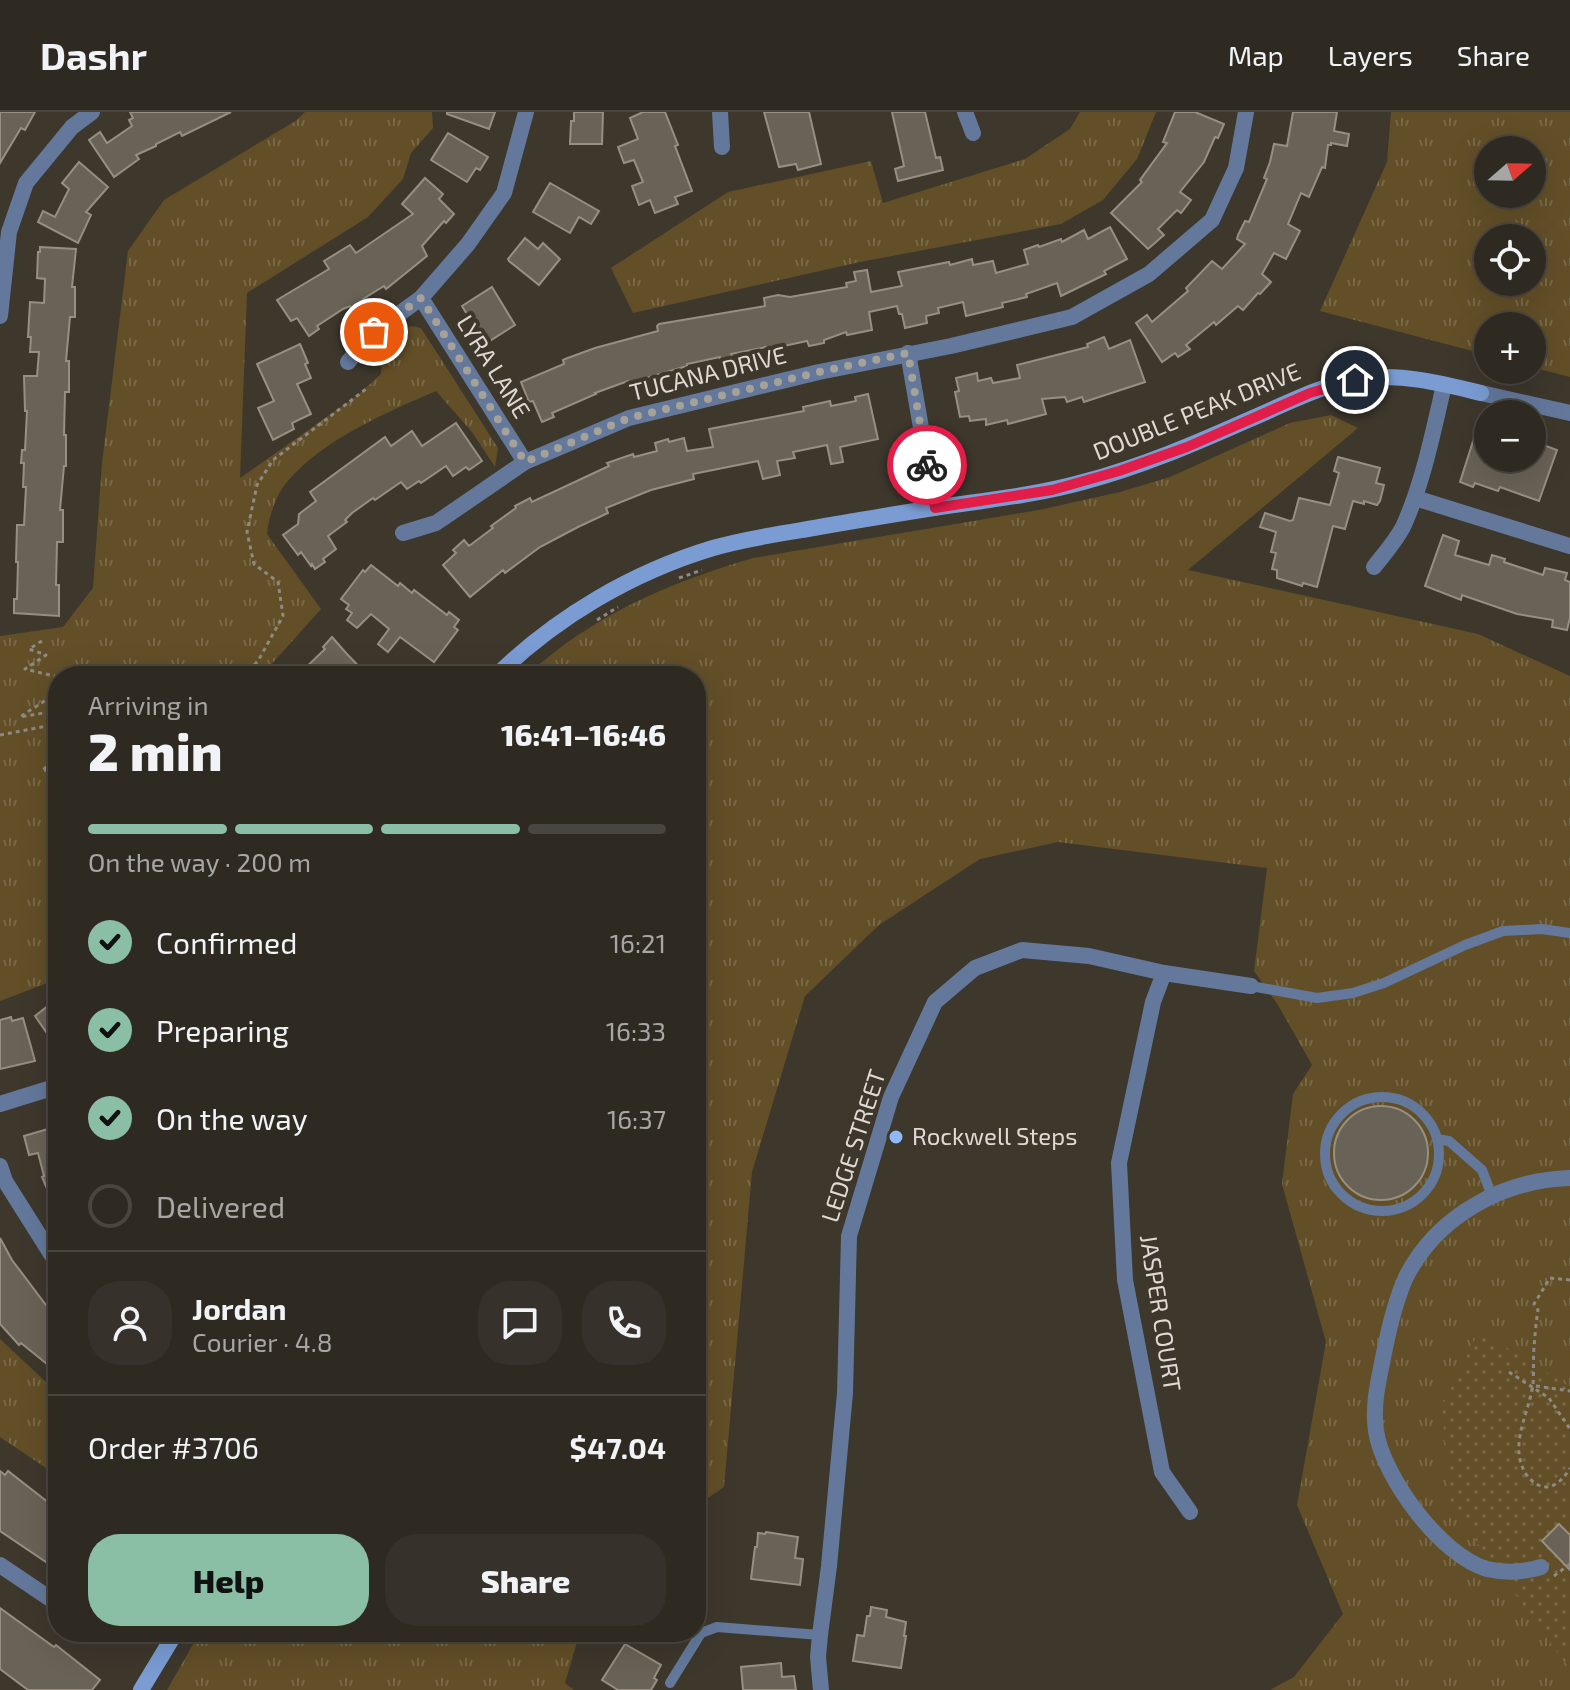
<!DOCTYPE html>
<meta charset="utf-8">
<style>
body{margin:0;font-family:"Exo 2",sans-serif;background:#36312a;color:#f1f3f6;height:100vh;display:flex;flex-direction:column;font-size:30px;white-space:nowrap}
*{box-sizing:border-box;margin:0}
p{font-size:26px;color:#a7a6a5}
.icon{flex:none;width:44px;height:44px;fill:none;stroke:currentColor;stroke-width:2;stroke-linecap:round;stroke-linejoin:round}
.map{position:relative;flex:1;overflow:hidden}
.sheet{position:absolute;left:48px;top:554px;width:658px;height:976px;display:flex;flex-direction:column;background:#2e2921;border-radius:32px;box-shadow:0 8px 32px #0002,0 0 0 2px #49453f}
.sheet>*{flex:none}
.needle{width:52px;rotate:70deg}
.controls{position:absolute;left:1474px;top:24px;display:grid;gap:16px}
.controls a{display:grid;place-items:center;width:72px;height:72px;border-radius:50%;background:#2e2921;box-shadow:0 8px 32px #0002,0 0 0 2px #49453f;font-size:40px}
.pin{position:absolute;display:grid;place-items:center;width:68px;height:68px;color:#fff;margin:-34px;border:4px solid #fff;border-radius:50%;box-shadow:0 2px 8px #0007}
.courier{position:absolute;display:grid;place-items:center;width:80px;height:80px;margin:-40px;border:6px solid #e11d48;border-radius:50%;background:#fff;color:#222;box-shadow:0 2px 10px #0007}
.summary em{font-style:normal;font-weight:800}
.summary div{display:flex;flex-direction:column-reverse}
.summary{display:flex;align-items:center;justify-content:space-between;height:136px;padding:0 40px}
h1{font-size:52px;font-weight:800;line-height:60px}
.bar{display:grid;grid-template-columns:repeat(4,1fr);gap:12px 8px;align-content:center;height:96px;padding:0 40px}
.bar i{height:10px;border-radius:6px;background:#49453f}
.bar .on{background:#8abfa5}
.bar p{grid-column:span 4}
.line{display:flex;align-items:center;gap:20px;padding:0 40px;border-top:2px solid #49453f}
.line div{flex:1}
.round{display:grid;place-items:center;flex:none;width:84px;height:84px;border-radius:32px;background:#36312a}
ol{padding:0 40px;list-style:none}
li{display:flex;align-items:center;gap:24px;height:88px}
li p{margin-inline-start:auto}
li .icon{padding:8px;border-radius:50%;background:#8abfa5;color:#111;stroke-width:4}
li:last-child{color:#a7a6a5}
li i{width:44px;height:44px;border:4px solid #49453f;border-radius:50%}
.action{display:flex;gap:16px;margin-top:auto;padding:16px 40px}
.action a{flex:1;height:92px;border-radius:32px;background:#8abfa5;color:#111;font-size:32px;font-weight:800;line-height:92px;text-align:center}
.action a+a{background:#36312a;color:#f1f3f6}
header{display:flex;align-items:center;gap:48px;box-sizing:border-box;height:112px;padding:0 40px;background:#2e2921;border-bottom:2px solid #49453f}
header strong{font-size:38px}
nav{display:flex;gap:44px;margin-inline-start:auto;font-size:28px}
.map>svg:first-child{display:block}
</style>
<header>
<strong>Dashr</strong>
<nav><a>Map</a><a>Layers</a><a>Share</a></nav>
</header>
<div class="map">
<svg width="1570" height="1578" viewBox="0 0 1570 1578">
<defs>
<pattern id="grass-tufts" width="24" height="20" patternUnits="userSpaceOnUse" patternTransform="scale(2)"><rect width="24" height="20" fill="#624f28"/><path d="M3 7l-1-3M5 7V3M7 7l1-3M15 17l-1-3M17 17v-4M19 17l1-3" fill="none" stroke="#786846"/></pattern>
<pattern id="park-dots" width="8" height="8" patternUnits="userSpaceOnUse" patternTransform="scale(2)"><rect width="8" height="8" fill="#624f28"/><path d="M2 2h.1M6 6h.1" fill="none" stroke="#786846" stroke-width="1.8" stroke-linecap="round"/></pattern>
</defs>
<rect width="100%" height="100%" fill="#3d372c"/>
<g fill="url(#grass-tufts)" fill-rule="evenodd">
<path d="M305,0H432L433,16L411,41L403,67L368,105L247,181L240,366L358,283L381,262L382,239L394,220L404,218L411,214L421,216L498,336L495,355L472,320L436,279C387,300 322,328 287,370C275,384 269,405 267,422L321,497L261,564H58V867L0,889V524L63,515L93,476L102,351L128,139L164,88L297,8Z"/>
<polygon points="1080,0 1156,0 1137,47 1103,88 1061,112 860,150 633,201 611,156 728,80 871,49 883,91 1025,47 1070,17"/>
<path d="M1391,0H1570V265L1532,255V214H1488V243L1320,199L1387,50ZM1532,38V82H1488V38ZM1532,126V170H1488V126Z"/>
<path d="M1331,303L1358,316L1188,458L1478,522L1570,564V1578H1270L1294,1565L1343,1502L1297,1393L1326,1230L1282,1072L1293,982L1312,953L1278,893L1254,859L1267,756L1058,730L980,747L879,813L805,884L752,1060L724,1375L696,1394V564H526C593,503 668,471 753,446L1039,398L1120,380L1170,365L1290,311Z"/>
<polygon points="0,1227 46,1270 58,1277 58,1364 0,1325"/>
<polygon points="200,1520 580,1520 565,1571 574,1578 167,1578"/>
</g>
<polygon fill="url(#park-dots)" points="1477,1223 1488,1224 1570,1275 1570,1557 1474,1426 1449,1386 1442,1295"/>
<g fill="#696256" stroke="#968f82" stroke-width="2">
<polygon points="0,0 35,0 25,18 21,16 0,51"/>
<polygon points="130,0 231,0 182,24 180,20 156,32 156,34 136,43 139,47 114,65 89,28 100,20 107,31 132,14 129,8 133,6"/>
<polygon points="447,0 495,0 489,17 447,2"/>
<polygon points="574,0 603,0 602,32 570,32 571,9 574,9"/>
<polygon points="643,0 665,0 678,33 675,34 692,79 675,85 678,92 655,101 650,88 639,93 632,74 643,70 634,48 624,51 618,35 638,27 630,6"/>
<polygon points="764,0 809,0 821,52 798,58 796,52 779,55"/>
<polygon points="892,0 925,0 936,46 940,45 943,58 898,69 895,57 904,54"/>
<polygon points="1175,0 1195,0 1224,12 1218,26 1215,25 1204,50 1180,80 1191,88 1181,101 1177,98 1158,117 1164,123 1148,137 1111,101 1142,70 1140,68 1167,31 1163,30"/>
<polygon points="1293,0 1337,0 1334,19 1349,22 1347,34 1331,31 1331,33 1328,33 1325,56 1322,55 1309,85 1301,81 1288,112 1300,119 1286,147 1274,141 1262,162 1271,170 1260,182 1258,181 1243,198 1238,194 1216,213 1214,210 1186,233 1190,237 1178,245 1175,241 1162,250 1136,211 1147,203 1152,210 1188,179 1186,176 1212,149 1222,157 1245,132 1237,127 1238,123 1245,109 1249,110 1267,67 1264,66 1270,50 1274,32 1287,34"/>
<polygon points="448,21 488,45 480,58 476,56 467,70 431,48"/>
<polygon points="79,50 108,75 86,100 91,103 78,131 38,110 43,99 55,105 69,77 62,71"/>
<polygon points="425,66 443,82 439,87 454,102 446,111 444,109 422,134 427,144 386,177 384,174 363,187 364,189 351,197 350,194 343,197 317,214 319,217 309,224 297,206 291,209 277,188 329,157 324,149 350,133 356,141 413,102 402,92"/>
<polygon points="550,71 599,99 591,112 579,105 570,121 533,100"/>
<polygon points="1110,115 1127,147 1104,159 1106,162 1061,184 1057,171 1026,182 1027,185 1002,191 1003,195 966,204 963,190 938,196 939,201 926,204 927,211 905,216 902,202 899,202 897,194 869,200 872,218 847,223 846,220 824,228 824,231 809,234 807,229 779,235 779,238 768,240 766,235 731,242 732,245 720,248 720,245 687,252 687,254 629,271 628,269 595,281 596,282 552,301 554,305 542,310 533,289 529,290 521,270 564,252 563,248 565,247 595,236 658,219 657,214 659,212 765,194 764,186 778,183 790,185 847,175 846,171 856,169 854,160 867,158 871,180 902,174 898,160 949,150 950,153 972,147 973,153 993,149 996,161 1028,152 1024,138 1038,133 1039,135 1061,127 1062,130 1084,118 1088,127"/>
<polygon points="525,126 538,137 543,131 560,147 539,173 509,149 508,147"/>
<polygon points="40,135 76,137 72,175 75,175 75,205 70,205 66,249 69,249 69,280 65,280 64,323 66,323 66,354 64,354 60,398 63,398 63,430 57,430 56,473 59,473 59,504 14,501 14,487 17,487 18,450 16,450 17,413 24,413 26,375 23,375 24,351 21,351 22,338 25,338 27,299 25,299 24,264 37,264 39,240 30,240 31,225 28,225 30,190 44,191 45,167 37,166 38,140 40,140"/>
<polygon points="492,175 515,213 485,232 462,194"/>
<polygon points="1104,225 1109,237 1130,228 1145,270 1084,290 1082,285 1067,290 1065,285 1042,287 1046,302 1008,312 1007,308 986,313 986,307 970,309 969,304 960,305 955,280 959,279 956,266 977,261 978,269 991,266 993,271 1020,266 1017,253 1088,235 1087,232"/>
<polygon points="300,232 308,251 305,252 311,266 297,272 311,302 292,311 294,317 273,328 258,296 274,289 257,252"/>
<polygon points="868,282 878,327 840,335 843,350 831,352 827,333 793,340 795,346 777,349 780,363 763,367 758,349 693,362 694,367 651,378 606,396 608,401 578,415 540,435 505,461 503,458 470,485 443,453 456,441 453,438 464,428 469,434 493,416 491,414 516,396 515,394 530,386 532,390 609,354 607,351 633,342 634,345 657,339 655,331 668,327 669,330 684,326 687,339 713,335 709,317 804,299 803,295 830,289 831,294 856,289 855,285"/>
<polygon points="456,311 482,349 469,358 466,355 453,364 446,354 421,371 419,369 407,377 401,370 375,388 373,386 352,401 345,408 347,410 328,424 336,437 323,447 325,450 315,457 312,452 311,454 301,440 298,443 283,423 298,412 299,402 316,389 310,380 385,325 391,334 412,319 422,334"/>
<polygon points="1475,323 1488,328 1488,346 1536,346 1541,332 1557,338 1539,389 1500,375 1498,379 1475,371 1473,375 1460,370"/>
<polygon points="1338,345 1380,356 1376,371 1384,373 1380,389 1377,393 1364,389 1364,392 1353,389 1345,417 1333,414 1317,475 1303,471 1302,474 1277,466 1277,458 1272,457 1276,441 1271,440 1276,420 1260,415 1265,401 1290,409 1293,408 1299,386 1330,393 1339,361 1334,359"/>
<polygon points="1443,423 1459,429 1455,443 1489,453 1492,443 1505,447 1504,450 1543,463 1545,456 1567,461 1565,468 1570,470 1570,506 1567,518 1552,515 1553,508 1517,502 1462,483 1461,488 1425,474"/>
<polygon points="371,453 398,474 400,471 412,481 414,478 447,503 449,500 459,508 454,515 458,518 434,550 400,525 388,540 378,532 389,517 371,502 357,516 347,508 352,501 346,497 349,493 341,487 363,458 365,460"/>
<polygon points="332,525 346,541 368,564 297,564 325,537 323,535"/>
<polygon points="53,890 58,897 58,937 35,904"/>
<polygon points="11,905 12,909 23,906 35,949 0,957 0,908"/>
<circle cx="1381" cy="1041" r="47"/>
<polygon points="58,1014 58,1102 42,1065 44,1064 38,1041 29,1043 24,1024"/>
<polygon points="0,1126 12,1148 46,1193 51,1189 58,1197 58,1261 21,1231 19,1233 0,1212"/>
<polygon points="0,1359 5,1363 8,1359 58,1398 58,1458 0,1419"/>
<polygon points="1559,1412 1570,1423 1570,1458 1542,1429"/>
<polygon points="766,1420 798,1425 795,1446 803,1447 800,1473 751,1467 755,1435 757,1435 758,1421 765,1422"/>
<polygon points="871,1495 887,1498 886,1505 906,1510 904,1524 906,1524 901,1556 853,1549 857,1523 864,1524 867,1504 870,1504"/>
<polygon points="0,1496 54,1535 56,1533 100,1568 92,1578 28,1578 0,1557"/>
<polygon points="625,1532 661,1553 654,1566 657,1568 651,1578 618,1578 602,1568"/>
<polygon points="781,1551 782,1565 794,1564 796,1578 743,1578 741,1555"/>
</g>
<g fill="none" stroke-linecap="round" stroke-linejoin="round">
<g stroke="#8f8a81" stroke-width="3" stroke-dasharray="4 4" stroke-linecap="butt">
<polyline points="679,466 702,458"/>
<polyline points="597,508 618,495"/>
<polyline points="42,529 29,537 46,543 25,557 58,565"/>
<polyline points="243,564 258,549 283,504 278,470 254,452 247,420 257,373 273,348 366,277"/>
<polyline points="58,580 20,605 49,600 58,602"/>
<polyline points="0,623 58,612"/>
<polyline points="58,644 42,659 58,655"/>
<path d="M1570,1168L1550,1166L1534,1192L1538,1198C1536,1210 1535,1223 1534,1235C1533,1247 1534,1260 1533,1272C1529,1302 1508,1333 1526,1362C1531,1369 1538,1375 1547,1375C1557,1374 1565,1365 1570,1356"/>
<polyline points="1509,1260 1549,1286 1570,1317"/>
<polyline points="1536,1274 1570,1279"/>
<polyline points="1554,1464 1570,1452"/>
</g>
<g stroke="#63789b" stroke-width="10">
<polyline points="1251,874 1317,886 1353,881 1384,871 1465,833 1503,819 1542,817 1570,821"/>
<circle cx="1382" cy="1042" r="57"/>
<polyline points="1437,1027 1449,1029 1482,1058 1492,1084"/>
<polyline points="670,1571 701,1521 717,1515 820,1523"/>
</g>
<g stroke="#63789b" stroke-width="16">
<polyline points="720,0 722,35"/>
<polyline points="965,0 973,21"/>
<polyline points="421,186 525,350"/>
<polyline points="0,204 9,120 26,71 72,15 92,0"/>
<polyline points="908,241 935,396"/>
<polyline points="348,250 374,220 421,186 468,132 504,81 526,0"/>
<polyline points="1481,281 1570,301"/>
<polyline points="1415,386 1570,434"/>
<polyline points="403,421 436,411 525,350 629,306 819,260 951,234 1072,205 1149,162 1212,108 1236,56 1246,0"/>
<path d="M1374,455C1384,442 1395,430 1403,415C1423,371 1433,320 1444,273"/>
<polyline points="1164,861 1153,890 1119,1051 1125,1168 1162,1360 1190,1400"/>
<polyline points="0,992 58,974"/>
<polyline points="0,1054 5,1069 51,1142 58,1150"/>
<polyline points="0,1453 58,1492"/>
<path d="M1541,1455C1524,1460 1504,1461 1487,1457C1441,1444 1383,1365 1376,1319C1372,1293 1379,1267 1384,1241C1389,1216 1395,1189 1406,1165C1437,1104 1503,1068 1570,1066"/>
<polyline points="821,1578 818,1545 820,1523 829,1454 845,1281 849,1124 891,985 935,890 975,856 1022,838 1089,844 1164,861 1251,874"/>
</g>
<g stroke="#7a9cd3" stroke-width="16">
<path d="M496,564C556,505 633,460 713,436C744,427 777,422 808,417C852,409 896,402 940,395C988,388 1036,383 1083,370C1140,355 1194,332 1248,308C1286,292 1326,270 1367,266C1406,262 1443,272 1481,281"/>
<polyline points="141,1578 176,1520"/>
</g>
</g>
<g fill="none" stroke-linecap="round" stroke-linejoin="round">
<polyline stroke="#a6a299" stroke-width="8" stroke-dasharray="0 14.4" points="374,220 421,186 525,350 629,306 819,260 908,241 927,353"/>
<polyline stroke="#e11d48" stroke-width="10" points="927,353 935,396 1052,378 1119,359 1187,335 1310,281 1355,268"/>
</g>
<circle fill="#8fb8fd" stroke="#3d372c" stroke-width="3" cx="896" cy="1025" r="8"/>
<g text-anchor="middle" stroke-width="8" stroke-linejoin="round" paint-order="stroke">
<g font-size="24" fill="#dfdbd4" stroke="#3d372c">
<text transform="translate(493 255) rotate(58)" y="8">LYRA LANE</text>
<text transform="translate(708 262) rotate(-14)" y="8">TUCANA DRIVE</text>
<text transform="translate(1197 300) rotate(-22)" y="8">DOUBLE PEAK DRIVE</text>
<text transform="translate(854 1034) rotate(-72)" y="8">LEDGE STREET</text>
<text transform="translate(1160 1201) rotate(81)" y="8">JASPER COURT</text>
</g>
<g font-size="24" fill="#dfdbd4" stroke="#3d372c" text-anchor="start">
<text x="912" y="1033">Rockwell Steps</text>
</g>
</g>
</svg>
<div class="controls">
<a><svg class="needle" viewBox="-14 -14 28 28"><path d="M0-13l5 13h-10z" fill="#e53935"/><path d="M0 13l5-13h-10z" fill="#a7a6a5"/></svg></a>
<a><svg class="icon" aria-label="locate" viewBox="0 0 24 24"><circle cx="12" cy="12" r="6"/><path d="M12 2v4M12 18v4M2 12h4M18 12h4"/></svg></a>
<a>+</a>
<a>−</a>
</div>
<div class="pin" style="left:374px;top:220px;background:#ea580c"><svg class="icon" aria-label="bag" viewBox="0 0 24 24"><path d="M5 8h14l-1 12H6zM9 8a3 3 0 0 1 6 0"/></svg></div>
<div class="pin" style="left:1355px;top:268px;background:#1f2937"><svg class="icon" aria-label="home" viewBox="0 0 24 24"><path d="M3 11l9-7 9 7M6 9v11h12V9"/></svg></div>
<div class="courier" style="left:927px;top:353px"><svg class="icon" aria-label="bike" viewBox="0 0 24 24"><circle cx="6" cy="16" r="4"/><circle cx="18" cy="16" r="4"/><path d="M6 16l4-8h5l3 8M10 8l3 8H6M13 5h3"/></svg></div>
<section class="sheet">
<div class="summary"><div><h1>2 min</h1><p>Arriving in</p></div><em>16:41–16:46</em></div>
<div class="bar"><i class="on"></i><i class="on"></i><i class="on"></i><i></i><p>On the way · 200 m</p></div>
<ol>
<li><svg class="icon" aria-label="check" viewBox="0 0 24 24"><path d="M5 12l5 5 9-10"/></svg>Confirmed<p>16:21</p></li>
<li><svg class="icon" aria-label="check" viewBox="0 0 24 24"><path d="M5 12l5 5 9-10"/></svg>Preparing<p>16:33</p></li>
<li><svg class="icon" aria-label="check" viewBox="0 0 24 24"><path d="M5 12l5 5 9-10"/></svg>On the way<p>16:37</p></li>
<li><i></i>Delivered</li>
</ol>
<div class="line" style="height:144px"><a class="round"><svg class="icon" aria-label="person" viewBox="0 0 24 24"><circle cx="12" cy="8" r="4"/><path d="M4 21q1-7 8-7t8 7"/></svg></a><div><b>Jordan</b><p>Courier · 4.8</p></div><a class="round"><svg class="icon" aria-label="chat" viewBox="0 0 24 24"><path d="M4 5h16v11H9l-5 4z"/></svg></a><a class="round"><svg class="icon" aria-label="phone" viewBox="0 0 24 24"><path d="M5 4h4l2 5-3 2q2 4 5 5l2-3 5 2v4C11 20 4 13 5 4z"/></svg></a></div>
<div class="line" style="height:104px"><div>Order #3706</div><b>$47.04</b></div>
<div class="action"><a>Help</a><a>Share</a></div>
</section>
</div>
